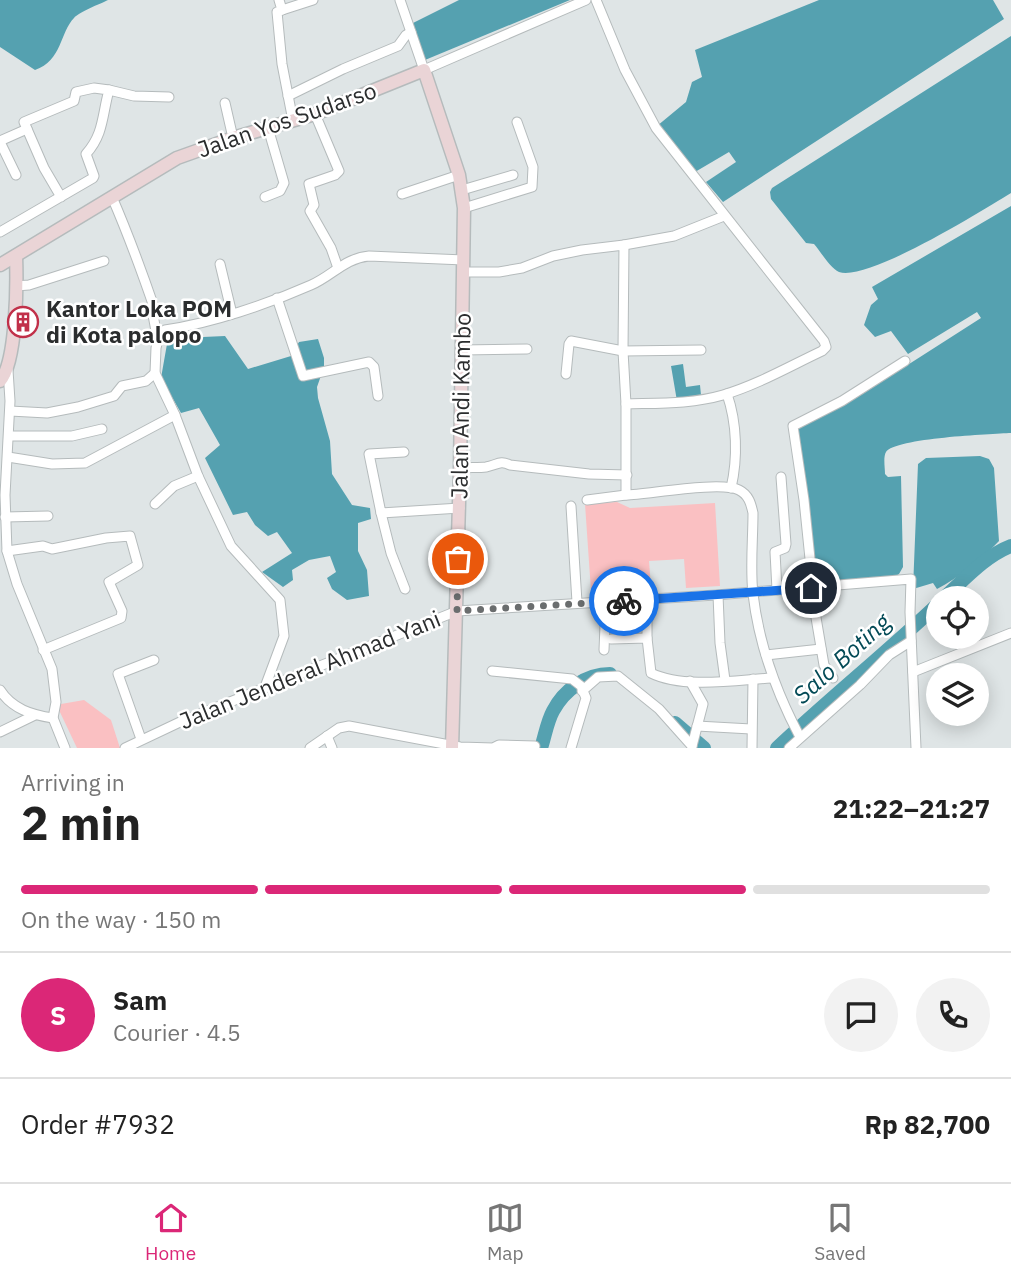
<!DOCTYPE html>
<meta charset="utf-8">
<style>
body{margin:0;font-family:"IBM Plex Sans",sans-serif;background:#f2f2f2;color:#222;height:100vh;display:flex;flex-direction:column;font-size:26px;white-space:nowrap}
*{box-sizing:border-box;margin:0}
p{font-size:23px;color:#767676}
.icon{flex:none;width:38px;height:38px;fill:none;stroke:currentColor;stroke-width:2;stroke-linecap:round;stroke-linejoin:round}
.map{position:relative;height:748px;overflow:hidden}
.side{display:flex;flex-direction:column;background:#fff;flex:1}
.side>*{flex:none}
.controls{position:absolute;left:926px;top:586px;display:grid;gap:14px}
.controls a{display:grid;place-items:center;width:63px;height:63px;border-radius:50%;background:#fff;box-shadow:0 4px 18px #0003;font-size:35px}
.pin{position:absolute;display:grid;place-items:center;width:60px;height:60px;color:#fff;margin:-30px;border:4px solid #fff;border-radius:50%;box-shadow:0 2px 7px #0007}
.courier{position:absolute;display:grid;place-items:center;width:70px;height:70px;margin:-35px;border:5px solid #1a73e8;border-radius:50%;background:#fff;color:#222;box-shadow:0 2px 9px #0007}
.head em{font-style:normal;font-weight:700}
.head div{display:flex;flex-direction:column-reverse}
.head{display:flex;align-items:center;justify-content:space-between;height:119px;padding:0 21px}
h1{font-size:46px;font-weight:700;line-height:52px}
.bar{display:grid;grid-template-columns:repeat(4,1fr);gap:10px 7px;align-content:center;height:84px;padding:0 21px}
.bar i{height:9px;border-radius:5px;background:#e0e0e0}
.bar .selected{background:#db2777}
.bar p{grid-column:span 4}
.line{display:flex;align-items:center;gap:18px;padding:0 21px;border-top:2px solid #e0e0e0}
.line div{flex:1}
.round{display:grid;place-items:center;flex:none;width:74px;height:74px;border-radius:37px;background:#f2f2f2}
.menu{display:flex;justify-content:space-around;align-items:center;height:98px;border-top:2px solid #e0e0e0;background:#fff;font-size:19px;color:#767676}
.menu a{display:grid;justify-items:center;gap:4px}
.menu .selected{color:#db2777}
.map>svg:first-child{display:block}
</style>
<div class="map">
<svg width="1011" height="748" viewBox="0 0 1011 748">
<rect width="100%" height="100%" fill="#dfe5e6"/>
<g fill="#fac0c2">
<polygon points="617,502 630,508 715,503 720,586 686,588 684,559 649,561 651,587 591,591 585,504"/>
<polygon points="84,700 111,720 120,748 77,748 58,708 61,704"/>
</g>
<g fill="#55a1b0">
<path d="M0,0H108C100,4 79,12 74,18C60,32 62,61 35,70L0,47Z"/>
<polygon points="459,0 570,0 425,60 413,23"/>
<polygon points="819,0 993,0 1004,19 723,202 706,182 736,162 729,152 695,172 657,126 686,102 692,82 702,77 695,50"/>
<path d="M1011,36V193C983,210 868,282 839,272C830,268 821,252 814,244L806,243L771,199L770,192L772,188Z"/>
<path d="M1011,206V433C991,434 895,438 886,452C883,457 885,468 885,474L888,477L901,476L903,567L899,574L894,577L829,582L817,580L797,433L798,429L856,398L981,318L977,312L908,354L891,331L875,337L864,325L871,305L878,299L872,287Z"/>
<polygon points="225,336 248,369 291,356 299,342 318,339 324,358 324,367 317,387 318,398 330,441 332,474 352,505 370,508 371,519 358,523 358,551 367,570 369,596 347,600 332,589 327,578 336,572 330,556 309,560 292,570 293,580 283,587 262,572 292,553 277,532 268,536 255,525 247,512 233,515 205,458 220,445 199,408 181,413 161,378 167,344 203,337"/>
<polygon points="683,364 686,387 700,385 701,395 692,396 692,399 677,401 671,366"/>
<path d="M980,456L989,459L994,468L999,541C981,560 960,577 937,589L933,583L913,589L918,464L926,458Z"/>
</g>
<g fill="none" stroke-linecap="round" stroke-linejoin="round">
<g stroke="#55a1b0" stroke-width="14">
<path d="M944,598C964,580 985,556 1011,546"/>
<polyline points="675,723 704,748"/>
<path d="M541,748C545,736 547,722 553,711C564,690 586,674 610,674"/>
<path d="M777,748C829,699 885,654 938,604"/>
</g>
<g stroke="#b5bbbc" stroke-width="11">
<g id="street">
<polyline points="279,0 282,10 277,12 282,64 293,121"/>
<polyline points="400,0 424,70 586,0"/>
<polyline points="282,10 313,0"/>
<polyline points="109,90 134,96 169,97"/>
<polyline points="288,96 343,69 398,46 406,35 411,32"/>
<polyline points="225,103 233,138"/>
<polyline points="315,114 339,171 335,175 309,184 314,205 310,211 331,248 338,268"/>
<polyline points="0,141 27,129"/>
<polyline points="0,142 16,175"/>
<polyline points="462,190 513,175"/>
<polyline points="402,194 459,175"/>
<path d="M112,197C128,234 142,272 155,310L153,315L156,331L159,336"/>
<polyline points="265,197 280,191 284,183 268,128"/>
<polyline points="464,208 532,187 533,167 517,122"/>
<path d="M0,232L93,178L94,176L86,154C104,134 102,115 109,90L94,88L76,92L74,101L24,122L44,168L61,197"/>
<polyline points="624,245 674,236 724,216"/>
<polyline points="220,264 232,314"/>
<path d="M463,272H499L522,268L553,256L582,250L624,245L623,351L626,404C659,403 692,404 723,395C757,385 790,366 822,351L826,347L824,341L656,128L625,70L596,0"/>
<polyline points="16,286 29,285 104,261"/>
<polyline points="277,298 303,376 369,362 374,367 378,396"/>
<polyline points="462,350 527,349"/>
<polyline points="8,370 10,401 5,495 7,551 17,584 52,669 56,702 53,718 65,748"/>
<polyline points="566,374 569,344 571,341 623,351 701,350"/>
<path d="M727,394C737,423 738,458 731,488"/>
<path d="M626,404V495C650,494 721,481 739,490C749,495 751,504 753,513C753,539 750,568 753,594C759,645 776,692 800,737"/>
<polyline points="10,411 47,413 78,407 114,396 122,386 146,381 155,373"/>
<polyline points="9,436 72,436 102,429"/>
<polyline points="404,452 369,454 381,513 460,508"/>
<polyline points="8,457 52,464 85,463 175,415"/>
<path d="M460,468C469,467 478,468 486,467C497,465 500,460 510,465L589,474L627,475"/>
<polyline points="587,500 626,495"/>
<polyline points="155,504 174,486 198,476"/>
<polyline points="571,506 577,602"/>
<polyline points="381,513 391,553 405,589"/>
<polyline points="5,517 48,516"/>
<polyline points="7,551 43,546 52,549 106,538 130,536 138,565 109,582 122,611 121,618 43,650"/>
<polyline points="811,588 824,665 833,678"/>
<polyline points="813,588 804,500 793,426 842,401 905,361"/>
<polyline points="777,590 775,552 785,548 786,544 781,477"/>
<polyline points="718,595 720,643 725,680"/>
<polyline points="647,600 647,638"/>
<path d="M611,639L647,638L651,673C683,689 737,680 771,678"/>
<polyline points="604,650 606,601"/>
<polyline points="766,655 821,649"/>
<polyline points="492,671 572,679 581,686 586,698 571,748"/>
<polyline points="913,672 1011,633"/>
<polyline points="690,681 703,704 692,746"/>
<path d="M265,687L284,636L280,600L231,546L198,476L175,415L155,373L156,348L159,336L165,330C212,323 268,304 311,285C332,276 345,258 369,256L464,260"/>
<path d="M0,690C12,709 32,715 53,718"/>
<polyline points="582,691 598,677 618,676 659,709 692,746"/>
<polyline points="697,726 751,729"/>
<polyline points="0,732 35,715"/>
<polyline points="327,736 332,748"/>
<polyline points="141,739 118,674 154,660"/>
<polyline points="125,748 180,722 457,611 716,595 911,579 910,612 916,748"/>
<polyline points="310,748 339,728 349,726 460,747 493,748 499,745 535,746"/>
<polyline points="752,748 753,679"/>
<polyline points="789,748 860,685 889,655 911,641"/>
</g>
</g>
<g stroke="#b5bbbc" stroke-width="15">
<g id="secondary">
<polyline points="0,265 177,158 233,138 315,114 424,70 459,175 464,208 460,468 452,748"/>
<path d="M0,381C17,362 17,282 16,256"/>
</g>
</g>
<use href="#street" stroke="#fff" stroke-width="9"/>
<use href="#secondary" stroke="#ead4d6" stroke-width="12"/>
</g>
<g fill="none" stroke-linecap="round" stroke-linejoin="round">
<polyline stroke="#6a6d6e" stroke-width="7" stroke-dasharray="0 12.6" points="458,559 457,611 624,601"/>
<polyline stroke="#1a73e8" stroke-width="9" points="624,601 811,588"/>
</g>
<defs>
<g id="building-ring" transform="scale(1.575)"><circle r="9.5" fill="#fff" stroke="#c13049" stroke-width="1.5"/><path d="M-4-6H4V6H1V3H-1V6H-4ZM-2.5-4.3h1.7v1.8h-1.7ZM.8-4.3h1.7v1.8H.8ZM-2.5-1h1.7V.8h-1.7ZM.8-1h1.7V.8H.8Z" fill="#c13049"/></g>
</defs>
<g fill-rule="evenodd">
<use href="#building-ring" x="23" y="322"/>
</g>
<g text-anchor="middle" stroke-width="5" stroke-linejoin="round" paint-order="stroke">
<g font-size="23" fill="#2b2d2e" stroke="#fff">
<text transform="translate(287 120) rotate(-19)" y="8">Jalan Yos Sudarso</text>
<text transform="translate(461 406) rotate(-89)" y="8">Jalan Andi Kambo</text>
<text transform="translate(310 670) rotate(-22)" y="8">Jalan Jenderal Ahmad Yani</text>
</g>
<g font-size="23" font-weight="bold" fill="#2b2d2e" stroke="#fff" text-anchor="start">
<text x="46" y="317">Kantor Loka POM<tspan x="46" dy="26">di Kota palopo</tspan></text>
</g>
<g font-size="24" font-style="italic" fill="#034a56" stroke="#fff">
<text transform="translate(842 659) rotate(-42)" y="8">Salo Boting</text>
</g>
</g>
</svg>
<div class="controls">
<a><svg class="icon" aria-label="locate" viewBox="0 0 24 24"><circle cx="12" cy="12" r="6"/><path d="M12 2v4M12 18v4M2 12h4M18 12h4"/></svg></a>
<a><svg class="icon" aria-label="layers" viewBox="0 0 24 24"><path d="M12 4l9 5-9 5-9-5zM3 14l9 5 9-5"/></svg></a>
</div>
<div class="pin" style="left:458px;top:559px;background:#ea580c"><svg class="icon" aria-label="bag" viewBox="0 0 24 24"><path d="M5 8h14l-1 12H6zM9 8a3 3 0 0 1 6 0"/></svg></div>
<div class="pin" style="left:811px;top:588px;background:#1f2937"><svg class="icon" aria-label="home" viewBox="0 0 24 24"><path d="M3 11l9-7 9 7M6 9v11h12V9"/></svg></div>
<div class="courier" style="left:624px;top:601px"><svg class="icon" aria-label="bike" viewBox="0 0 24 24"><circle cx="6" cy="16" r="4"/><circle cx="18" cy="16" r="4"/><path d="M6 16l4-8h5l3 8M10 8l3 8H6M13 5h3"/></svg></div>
</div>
<section class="side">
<div class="head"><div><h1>2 min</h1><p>Arriving in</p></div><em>21:22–21:27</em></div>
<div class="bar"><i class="selected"></i><i class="selected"></i><i class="selected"></i><i></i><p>On the way · 150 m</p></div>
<div class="line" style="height:126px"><b class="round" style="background:#db2777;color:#fff">S</b><div><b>Sam</b><p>Courier · 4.5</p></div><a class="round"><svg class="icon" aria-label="chat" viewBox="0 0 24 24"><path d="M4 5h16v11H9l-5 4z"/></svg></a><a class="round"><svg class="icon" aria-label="phone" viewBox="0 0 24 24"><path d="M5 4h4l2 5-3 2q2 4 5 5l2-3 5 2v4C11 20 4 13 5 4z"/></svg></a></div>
<div class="line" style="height:91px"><div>Order #7932</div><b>Rp 82,700</b></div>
</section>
<nav class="menu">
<a class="selected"><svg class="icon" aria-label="home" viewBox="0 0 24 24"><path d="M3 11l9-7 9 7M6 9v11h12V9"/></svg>Home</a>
<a><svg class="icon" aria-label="map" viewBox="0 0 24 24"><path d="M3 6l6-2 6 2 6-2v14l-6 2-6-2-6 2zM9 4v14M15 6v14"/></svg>Map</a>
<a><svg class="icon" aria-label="saved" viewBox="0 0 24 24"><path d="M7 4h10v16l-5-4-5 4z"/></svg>Saved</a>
</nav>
